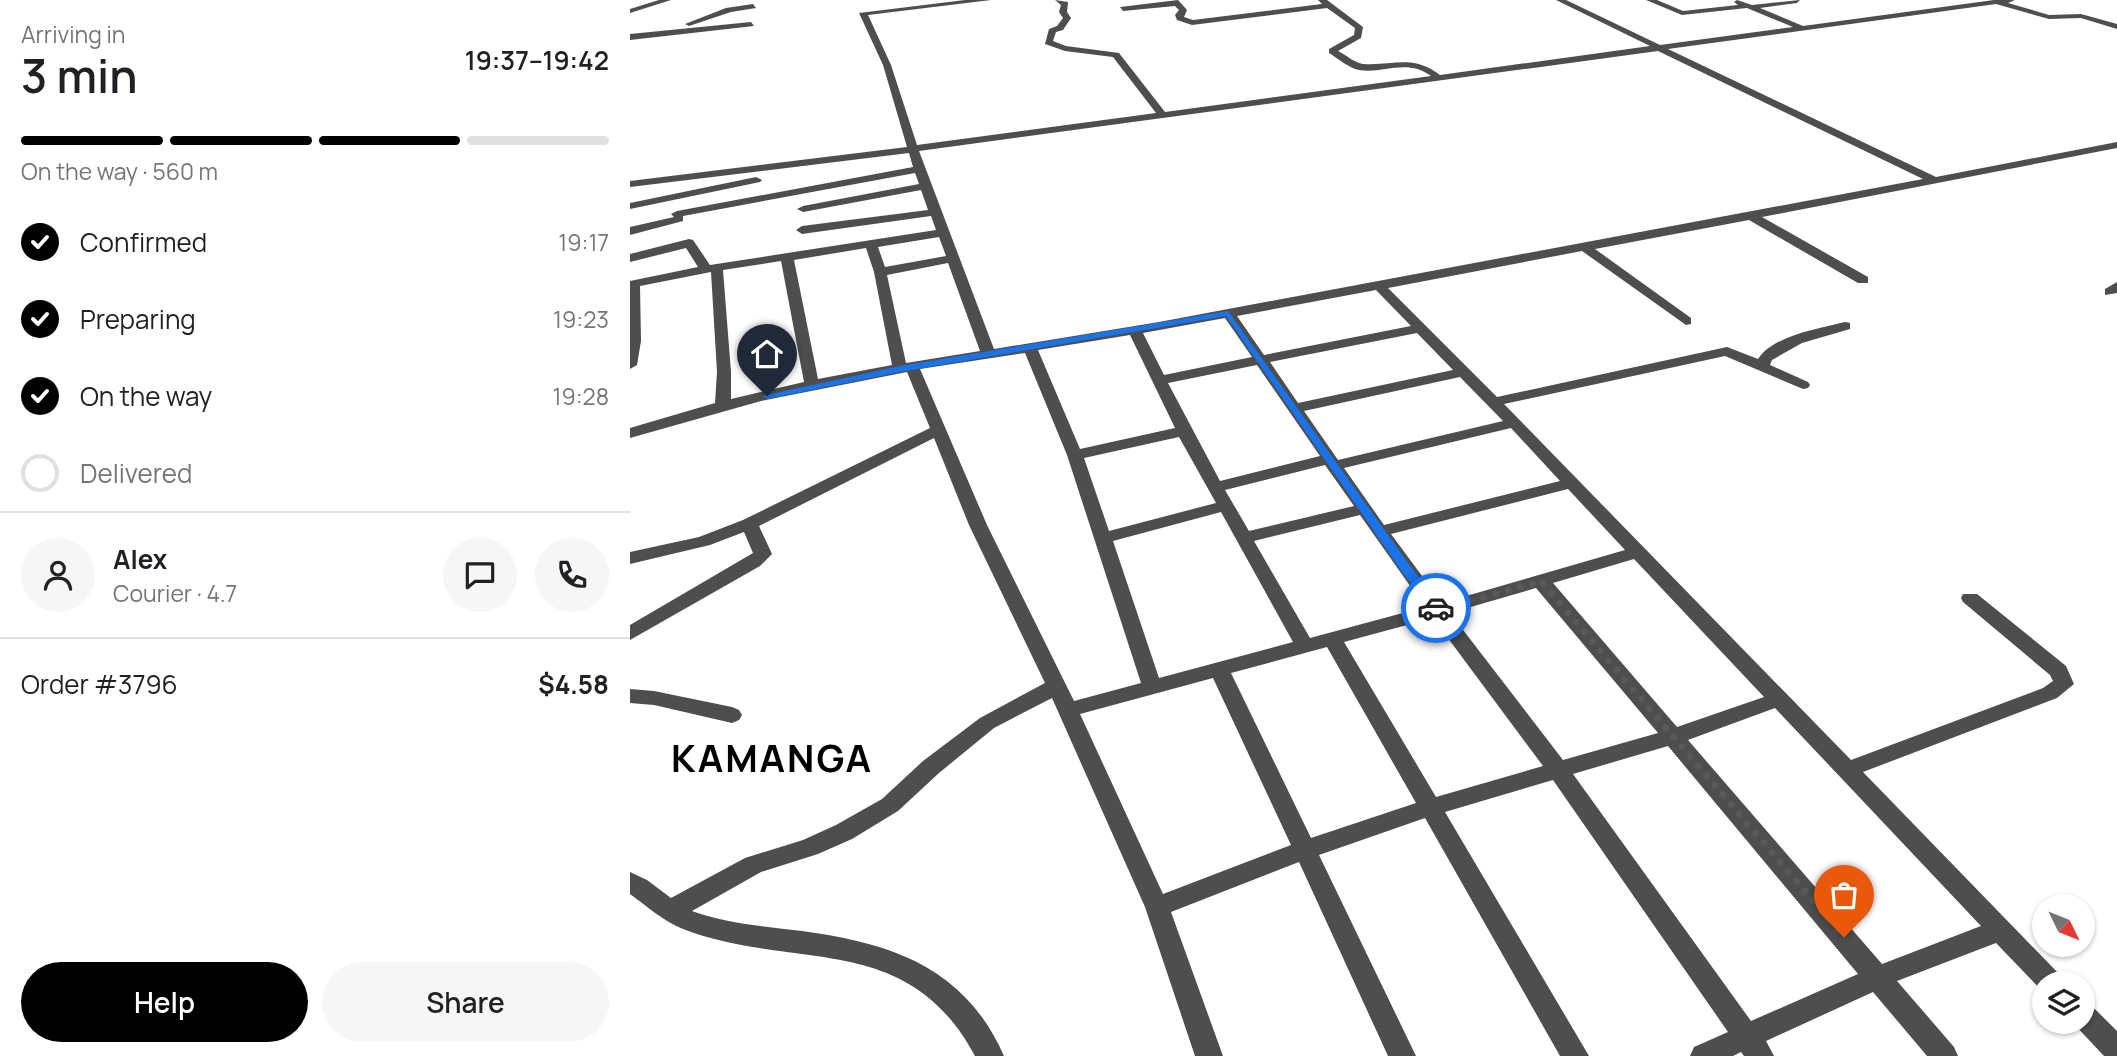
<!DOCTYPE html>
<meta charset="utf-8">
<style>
body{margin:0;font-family:Manrope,sans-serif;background:#f6f6f6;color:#202124;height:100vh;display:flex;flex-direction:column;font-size:26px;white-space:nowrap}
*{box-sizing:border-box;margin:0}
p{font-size:23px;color:#757577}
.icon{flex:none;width:38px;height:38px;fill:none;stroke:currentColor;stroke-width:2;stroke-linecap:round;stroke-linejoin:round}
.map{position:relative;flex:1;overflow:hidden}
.panel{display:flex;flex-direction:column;background:#fff;width:630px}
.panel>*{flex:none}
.needle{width:46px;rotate:133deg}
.fabs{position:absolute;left:1402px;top:894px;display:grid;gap:14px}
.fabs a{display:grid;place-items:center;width:63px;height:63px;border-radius:50%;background:#fff;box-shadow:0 2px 5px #0004;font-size:35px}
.pin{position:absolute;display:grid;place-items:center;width:60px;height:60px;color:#fff;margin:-72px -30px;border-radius:50% 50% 50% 0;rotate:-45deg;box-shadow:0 0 7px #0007}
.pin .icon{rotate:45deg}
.courier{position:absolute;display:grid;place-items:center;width:70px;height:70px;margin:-35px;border:5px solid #1a73e8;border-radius:50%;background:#fff;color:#222;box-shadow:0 2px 9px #0007}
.head em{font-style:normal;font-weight:600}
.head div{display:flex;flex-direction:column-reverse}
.head{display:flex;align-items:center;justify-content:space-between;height:119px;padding:0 21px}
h1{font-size:46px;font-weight:600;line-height:52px}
.bar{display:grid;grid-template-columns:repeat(4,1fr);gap:10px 7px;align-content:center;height:84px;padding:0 21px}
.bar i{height:9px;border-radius:5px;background:#e0e0e0}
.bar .current{background:#000}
.bar p{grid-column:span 4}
.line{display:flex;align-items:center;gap:18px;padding:0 21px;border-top:2px solid #e0e0e0}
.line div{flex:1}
.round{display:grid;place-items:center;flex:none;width:74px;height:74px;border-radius:37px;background:#f6f6f6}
ol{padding:0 21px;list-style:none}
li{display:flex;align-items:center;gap:21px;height:77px}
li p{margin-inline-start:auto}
li .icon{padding:7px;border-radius:50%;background:#000;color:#fff;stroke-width:4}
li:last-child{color:#757577}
li i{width:38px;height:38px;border:4px solid #e0e0e0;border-radius:50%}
.cta{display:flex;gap:14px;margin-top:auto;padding:14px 21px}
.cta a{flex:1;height:80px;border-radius:42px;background:#000;color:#fff;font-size:28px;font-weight:600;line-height:80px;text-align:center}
.cta a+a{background:#f6f6f6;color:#202124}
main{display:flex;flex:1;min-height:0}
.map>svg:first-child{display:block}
</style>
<main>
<section class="panel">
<div class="head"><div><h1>3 min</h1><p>Arriving in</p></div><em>19:37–19:42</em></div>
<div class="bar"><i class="current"></i><i class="current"></i><i class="current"></i><i></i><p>On the way · 560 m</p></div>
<ol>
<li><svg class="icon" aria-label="check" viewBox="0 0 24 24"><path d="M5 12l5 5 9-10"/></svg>Confirmed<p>19:17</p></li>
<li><svg class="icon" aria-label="check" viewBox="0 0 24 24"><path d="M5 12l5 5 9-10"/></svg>Preparing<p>19:23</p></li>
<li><svg class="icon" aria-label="check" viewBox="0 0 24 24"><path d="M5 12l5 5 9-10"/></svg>On the way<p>19:28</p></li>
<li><i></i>Delivered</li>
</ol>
<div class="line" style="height:126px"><a class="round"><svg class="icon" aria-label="person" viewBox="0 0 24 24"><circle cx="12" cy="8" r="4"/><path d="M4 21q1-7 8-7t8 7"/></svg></a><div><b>Alex</b><p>Courier · 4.7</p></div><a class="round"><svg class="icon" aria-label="chat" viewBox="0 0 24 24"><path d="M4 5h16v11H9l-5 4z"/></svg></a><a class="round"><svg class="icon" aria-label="phone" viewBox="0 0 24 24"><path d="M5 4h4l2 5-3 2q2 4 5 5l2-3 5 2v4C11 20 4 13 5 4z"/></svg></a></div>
<div class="line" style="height:91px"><div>Order #3796</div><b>$4.58</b></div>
<div class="cta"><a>Help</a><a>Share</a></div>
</section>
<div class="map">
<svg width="1487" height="1056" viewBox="0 0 1487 1056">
<rect width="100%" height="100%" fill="#fff"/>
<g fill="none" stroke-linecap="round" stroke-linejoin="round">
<g fill="#4e4e4e" fill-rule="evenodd">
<polygon points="29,0 41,0 0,13 0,9"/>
<path d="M335,0H361L238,15L261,65L287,145L526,113L483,57L435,51L415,44L419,29L427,26L433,18L429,12L431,5L425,0L438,2L437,12L441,18L433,30L426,32L423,41L436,46L489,53L535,112L801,76C777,58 754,74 729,70C719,68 707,58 699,53V49L724,35L725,28L697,8L562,25L547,20L545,15L549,10L545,6L493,11L490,7L548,0L557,10L554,17L563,20L692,4L688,0H697L733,27L731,38L708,51C716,55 725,63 733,64C764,66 782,54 810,75L1020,46L926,0H936L1030,45L1163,27L1117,8L1052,15L1016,0H1027L1053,11L1108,5L1104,2L1107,0L1122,5L1170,0L1167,3L1130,8L1173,26L1364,0H1385L1378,3L1419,15L1451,14L1487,24V29L1451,18L1419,19L1366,4L1038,49L1306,177L1487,142V148L1132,217L1238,277V283H1228L1119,220L965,249L1061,318V324L1056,325L952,251L758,288L867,397L1097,347L1128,359C1144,335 1188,329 1215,322L1220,323V329L1172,343L1142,360L1140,365L1178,382L1180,385L1178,388L1173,389L1095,356L874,404L1221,760L1413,688L1423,681L1420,675L1333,602L1331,598L1333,594H1347L1436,666L1444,684L1427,698L1233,772L1431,976L1435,984H1414L1413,992L1366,943L1267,981L1324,1047L1328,1056H1297L1243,992L1136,1041L1144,1056H1114L1111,1052L1103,1056H1060L1064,1047L1098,1032L923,780L815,812L959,1056H930L795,818L689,855L786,1056H758L669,862L541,912L593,1056H565L515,907L422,698L364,728L309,773L268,811L222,839L188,854L131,872L62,911C97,924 135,926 172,931C261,943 335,967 374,1056H345C277,929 165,972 53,929C33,921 18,907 0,894V872L17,880L41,898L115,858L173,840L206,825L252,799L293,761L350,718L415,683L339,525L304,438L129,526L142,554L130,566L0,640V625L123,553L114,532L80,545L0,564V552L69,537L113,520L300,428L277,372L131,401L0,438V428L85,403L87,372L81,272L10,286L11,341L7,365L0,369V281L68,267L56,248L0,262V254L59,239L63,240L80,265L306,230L301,216L172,234L166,230L172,226L298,210L291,190L173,212L167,209L173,206L289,184L285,173L53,216V221L0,235V227L44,217L41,214L47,211L283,167L279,153L0,187V181L277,147L253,65L229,13ZM1028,51L1293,179L529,322L364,349L289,151ZM309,237L316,256L255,267L248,247ZM236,248L244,272L262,365L188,379L164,260ZM151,261L174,382L101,399V372L93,270ZM318,263L350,351L276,363L257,275ZM746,290L781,326L634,355L607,316ZM595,318L622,357L534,375L513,333ZM787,333L823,370L668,403L640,362ZM500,335L545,428L450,449L408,350ZM395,353L437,455L511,683L444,701L357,525L290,369ZM627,365L690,456L590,481L538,383ZM830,377L873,421L708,460L674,411ZM881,428L930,481L754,525L714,468ZM549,437L586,503L479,531L454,458ZM695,465L724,506L619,531L595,490ZM938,489L995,550L812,603L761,534ZM591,512L663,642L529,678L483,541ZM730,515L795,607L680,638L624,541ZM1004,559L1134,697L1047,727L923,583ZM906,588L1028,733L933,760L820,613ZM803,618L913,766L806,797L714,642ZM697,647L786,803L681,838L601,673ZM583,678L661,845L533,894L450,714ZM1145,708L1351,926L1252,964L1058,740ZM1038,746L1228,974L1121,1021L943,774Z"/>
<polygon points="123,4 126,8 101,12 59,26 55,24 96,8"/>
<polygon points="121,22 124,26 0,40 0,34"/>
<polygon points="126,177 132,180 130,182 0,209 0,203"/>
<polygon points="1487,282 1487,293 1475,295 1475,289"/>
<polygon points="0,689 24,691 102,707 109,710 112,715 109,720 102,723 24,705 0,703"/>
<polygon points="1452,1002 1461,1005 1487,1031 1487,1056 1474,1056 1443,1023 1452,1022"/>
</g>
</g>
<polygon fill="#1a73e8" points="598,311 781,567 811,605 811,610 802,610 772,572 596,316 270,372 137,399 132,396 270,366"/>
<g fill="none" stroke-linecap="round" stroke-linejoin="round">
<polyline stroke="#595959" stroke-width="7" stroke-dasharray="0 12.6" points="806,608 808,610 911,581 1214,937"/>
</g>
<g text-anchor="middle" stroke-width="6" stroke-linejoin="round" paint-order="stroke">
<g font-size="38" font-weight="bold" letter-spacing="2" fill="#000" stroke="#fff">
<text x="142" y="772">KAMANGA</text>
</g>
</g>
</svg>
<div class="fabs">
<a><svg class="needle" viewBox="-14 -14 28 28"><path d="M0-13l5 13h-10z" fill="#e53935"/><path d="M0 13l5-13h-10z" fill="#757577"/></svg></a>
<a><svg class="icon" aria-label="layers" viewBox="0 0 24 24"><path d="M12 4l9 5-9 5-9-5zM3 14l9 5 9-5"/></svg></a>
</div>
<div class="pin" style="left:1214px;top:937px;background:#ea580c"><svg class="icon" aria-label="bag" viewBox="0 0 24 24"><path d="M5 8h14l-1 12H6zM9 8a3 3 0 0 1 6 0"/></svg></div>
<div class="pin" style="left:137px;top:396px;background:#1f2937"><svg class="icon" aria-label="home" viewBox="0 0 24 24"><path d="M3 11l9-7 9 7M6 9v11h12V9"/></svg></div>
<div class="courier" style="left:806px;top:608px"><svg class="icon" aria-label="car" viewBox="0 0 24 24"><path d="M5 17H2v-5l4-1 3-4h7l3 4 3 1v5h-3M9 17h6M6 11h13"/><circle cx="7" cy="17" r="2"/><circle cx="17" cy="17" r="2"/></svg></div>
</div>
</main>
